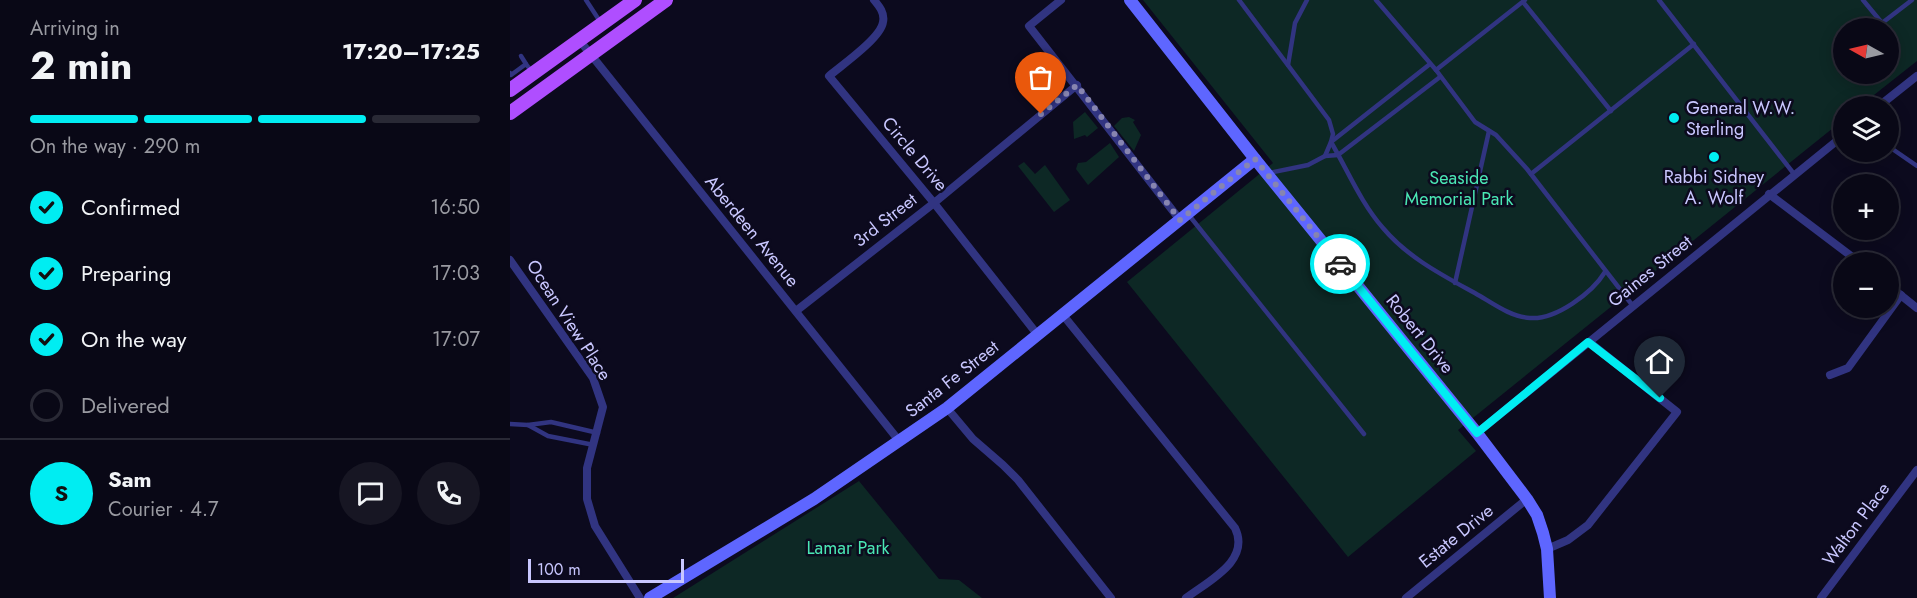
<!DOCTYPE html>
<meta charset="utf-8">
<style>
body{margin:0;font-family:Jost,sans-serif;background:#171623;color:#f1f3f6;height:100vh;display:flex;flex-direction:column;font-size:22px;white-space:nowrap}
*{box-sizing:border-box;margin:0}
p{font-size:20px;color:#999aa1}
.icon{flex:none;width:33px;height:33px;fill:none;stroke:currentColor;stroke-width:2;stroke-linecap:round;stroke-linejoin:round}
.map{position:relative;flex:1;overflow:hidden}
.drawer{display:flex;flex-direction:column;background:#090816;width:510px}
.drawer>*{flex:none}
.needle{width:39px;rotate:278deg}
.fabs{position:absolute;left:1323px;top:18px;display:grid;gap:12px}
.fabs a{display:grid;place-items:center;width:66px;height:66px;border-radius:50%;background:#090816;box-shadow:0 3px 15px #0003,0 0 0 2px #292935;font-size:30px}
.scale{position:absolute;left:18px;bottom:15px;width:156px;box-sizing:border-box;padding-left:6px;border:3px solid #c9c7ff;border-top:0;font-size:16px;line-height:21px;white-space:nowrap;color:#c9c7ff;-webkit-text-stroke:4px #0c0a1e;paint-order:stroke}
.pin{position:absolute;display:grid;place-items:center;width:51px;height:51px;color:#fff;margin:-62px -26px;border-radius:50% 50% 50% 0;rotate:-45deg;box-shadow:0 0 6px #0007}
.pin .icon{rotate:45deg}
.courier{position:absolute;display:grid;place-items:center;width:60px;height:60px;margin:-30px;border:4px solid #00edf2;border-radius:50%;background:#fff;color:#222;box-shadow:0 2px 8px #0007}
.summary em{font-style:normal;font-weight:700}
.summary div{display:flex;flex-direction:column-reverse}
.summary{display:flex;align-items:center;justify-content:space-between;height:102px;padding:0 30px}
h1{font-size:39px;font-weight:700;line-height:45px}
.bar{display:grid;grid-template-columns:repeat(4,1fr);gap:9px 6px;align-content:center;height:72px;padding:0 30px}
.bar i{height:8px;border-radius:4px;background:#292935}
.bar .selected{background:#00edf2}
.bar p{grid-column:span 4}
.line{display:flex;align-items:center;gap:15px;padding:0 30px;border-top:2px solid #292935}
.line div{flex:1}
.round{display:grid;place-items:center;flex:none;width:63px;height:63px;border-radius:32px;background:#171623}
ol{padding:0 30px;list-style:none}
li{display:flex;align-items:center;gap:18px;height:66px}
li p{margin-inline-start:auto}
li .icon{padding:6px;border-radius:50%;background:#00edf2;color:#111;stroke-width:4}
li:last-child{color:#999aa1}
li i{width:33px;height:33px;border:3px solid #292935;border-radius:50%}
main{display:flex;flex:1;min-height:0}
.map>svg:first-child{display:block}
</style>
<main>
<section class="drawer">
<div class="summary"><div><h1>2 min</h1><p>Arriving in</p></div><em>17:20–17:25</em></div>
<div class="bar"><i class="selected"></i><i class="selected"></i><i class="selected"></i><i></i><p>On the way · 290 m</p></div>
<ol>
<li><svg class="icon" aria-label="check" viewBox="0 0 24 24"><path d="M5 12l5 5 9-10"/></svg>Confirmed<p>16:50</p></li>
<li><svg class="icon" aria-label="check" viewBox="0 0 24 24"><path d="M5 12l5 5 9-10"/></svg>Preparing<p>17:03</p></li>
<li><svg class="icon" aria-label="check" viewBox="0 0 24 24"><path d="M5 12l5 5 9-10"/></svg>On the way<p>17:07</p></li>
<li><i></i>Delivered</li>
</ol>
<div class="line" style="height:108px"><b class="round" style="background:#00edf2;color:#111">S</b><div><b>Sam</b><p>Courier · 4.7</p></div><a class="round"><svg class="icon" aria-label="chat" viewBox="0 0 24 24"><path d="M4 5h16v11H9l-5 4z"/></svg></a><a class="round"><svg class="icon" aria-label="phone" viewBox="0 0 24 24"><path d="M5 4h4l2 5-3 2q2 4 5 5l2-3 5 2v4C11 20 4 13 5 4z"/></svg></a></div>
</section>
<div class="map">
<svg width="1407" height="598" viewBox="0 0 1407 598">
<rect width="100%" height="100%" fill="#0c0a1e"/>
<g fill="#0d2825" fill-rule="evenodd">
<path d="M633,0H1407V61L1350,106H1334L1333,120L948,430L966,451L838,557L617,282L763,163ZM1334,28H1378V74H1334Z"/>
<polygon points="575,112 588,128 577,137 575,135 564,139 563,122"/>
<polygon points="619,117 625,120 623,122 631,135 624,151 604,126 612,118"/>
<polygon points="600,143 609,157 578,185 566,169 568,163 576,162"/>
<polygon points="514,162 525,174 535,165 560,200 544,212 508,166"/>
<polygon points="349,481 429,579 449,580 472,598 163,598"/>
</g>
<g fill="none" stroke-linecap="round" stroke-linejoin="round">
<g stroke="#313481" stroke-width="4.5">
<polyline points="76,0 91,23"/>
<path d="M729,0L819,120L823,134L821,142C838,171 851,203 873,228C899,259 936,277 970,296C985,305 1002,317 1020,318C1046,320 1082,293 1095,272"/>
<polyline points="866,0 926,70 965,122 986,135 1017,169 1123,306"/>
<polyline points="1149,0 1284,174"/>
<polyline points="1353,0 1372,23 1402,0"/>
<polyline points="1013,2 1101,111"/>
<polyline points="11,56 16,64"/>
<polyline points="778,65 785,23 797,0"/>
<polyline points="926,70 1015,0"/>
<polyline points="0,73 1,75 16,64 22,72"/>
<polyline points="1378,146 1407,166"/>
<polyline points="815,156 821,142 920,64"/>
<polyline points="759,173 798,165 815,156 828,155 930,77"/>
<polyline points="1021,174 1184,44"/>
<polyline points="678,214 854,434"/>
<polyline points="945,283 979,131"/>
<polyline points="0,424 18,425 41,422 88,433"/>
<polyline points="18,425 38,436 84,445"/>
</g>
<g stroke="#313481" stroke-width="8">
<path d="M364,0C369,6 375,13 373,22C371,38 332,65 319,76L424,203L527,334"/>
<polyline points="551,0 519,26 670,220"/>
<polyline points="70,41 390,442"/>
<polyline points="1369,106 1407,76"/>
<polyline points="1259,194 1349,262"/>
<polyline points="0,260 83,378 93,407 77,468 77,499 85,526 130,598"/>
<polyline points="1378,285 1407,308"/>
<polyline points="286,311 424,203 567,85"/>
<path d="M553,315L725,528C741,561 698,581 676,598"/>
<polyline points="1320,375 1338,368 1391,295"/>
<polyline points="437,408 463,439 493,465 508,480 601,598"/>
<polyline points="967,433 1334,135"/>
<polyline points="1037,549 1058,540 1078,525 1167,412 1079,342"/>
<polyline points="896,598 1017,499"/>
<polyline points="1311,598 1407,470"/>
</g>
<g stroke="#5e66ff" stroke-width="12">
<polyline points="620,0 745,159 967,433 1017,499 1027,515 1033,533 1037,549 1040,598"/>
<polyline points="140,598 304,499 437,408 745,159"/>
</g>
<g stroke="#af4eff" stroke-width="14">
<polyline points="0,90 125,0"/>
<polyline points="0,113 156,0"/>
</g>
</g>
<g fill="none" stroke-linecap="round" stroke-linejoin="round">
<polyline stroke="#8785b0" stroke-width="6" stroke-dasharray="0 10.8" points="531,114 567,85 670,220 745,159 830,264"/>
<polyline stroke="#00edf2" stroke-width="8" points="830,264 967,433 1078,342 1150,398"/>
</g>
<g fill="#00edf2" stroke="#0c0a1e" stroke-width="2">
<circle cx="1164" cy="118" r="6"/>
<circle cx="1204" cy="157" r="6"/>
</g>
<g text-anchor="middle" stroke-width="5" stroke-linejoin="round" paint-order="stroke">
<g font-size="18" fill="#c9c7ff" stroke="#0c0a1e" text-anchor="start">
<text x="1176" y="114">General W.W.<tspan x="1176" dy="21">Sterling</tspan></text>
<text x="1204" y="183" text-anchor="middle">Rabbi Sidney<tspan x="1204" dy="21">A. Wolf</tspan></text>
</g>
<g font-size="18" fill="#c9c7ff" stroke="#0c0a1e">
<text transform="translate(405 154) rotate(50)" y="6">Circle Drive</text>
<text transform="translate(375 220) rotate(-38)" y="6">3rd Street</text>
<text transform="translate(242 231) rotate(51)" y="6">Aberdeen Avenue</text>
<text transform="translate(1140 271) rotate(-39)" y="6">Gaines Street</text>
<text transform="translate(59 320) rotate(57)" y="6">Ocean View Place</text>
<text transform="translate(910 334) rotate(51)" y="6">Robert Drive</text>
<text transform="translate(442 379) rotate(-38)" y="6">Santa Fe Street</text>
<text transform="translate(1346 524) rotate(-53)" y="6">Walton Place</text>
<text transform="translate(946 536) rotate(-39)" y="6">Estate Drive</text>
</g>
<g font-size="18" fill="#4ae7b4" stroke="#0c0a1e">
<text x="949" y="184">Seaside<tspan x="949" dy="21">Memorial Park</tspan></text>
<text x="338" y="554">Lamar Park</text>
</g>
</g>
</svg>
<div class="fabs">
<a><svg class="needle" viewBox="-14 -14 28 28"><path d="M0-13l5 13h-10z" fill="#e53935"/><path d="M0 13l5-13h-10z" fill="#999aa1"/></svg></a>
<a><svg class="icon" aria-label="layers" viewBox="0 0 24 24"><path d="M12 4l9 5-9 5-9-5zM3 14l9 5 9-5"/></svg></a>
<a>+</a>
<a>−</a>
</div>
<div class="scale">100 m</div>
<div class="pin" style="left:531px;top:114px;background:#ea580c"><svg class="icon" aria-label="bag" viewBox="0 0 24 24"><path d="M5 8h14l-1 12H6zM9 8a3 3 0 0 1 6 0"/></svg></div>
<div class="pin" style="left:1150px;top:398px;background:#1f2937"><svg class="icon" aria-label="home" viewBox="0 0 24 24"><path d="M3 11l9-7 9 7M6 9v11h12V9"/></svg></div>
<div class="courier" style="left:830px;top:264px"><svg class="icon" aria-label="car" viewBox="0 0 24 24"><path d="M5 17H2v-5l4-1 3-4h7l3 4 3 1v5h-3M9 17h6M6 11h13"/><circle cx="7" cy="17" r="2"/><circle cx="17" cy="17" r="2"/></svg></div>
</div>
</main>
